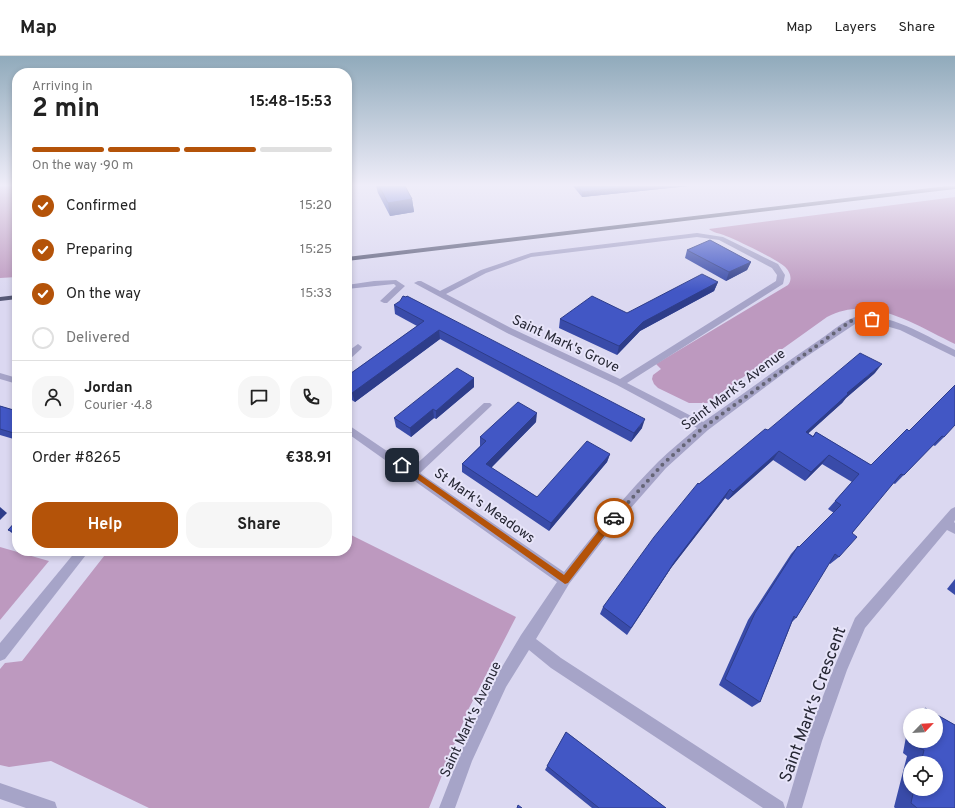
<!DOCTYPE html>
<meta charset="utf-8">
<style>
body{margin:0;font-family:Overpass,sans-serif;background:#f6f6f6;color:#222;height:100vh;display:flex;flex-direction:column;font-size:15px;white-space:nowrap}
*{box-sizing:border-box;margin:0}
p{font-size:13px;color:#767676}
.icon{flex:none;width:22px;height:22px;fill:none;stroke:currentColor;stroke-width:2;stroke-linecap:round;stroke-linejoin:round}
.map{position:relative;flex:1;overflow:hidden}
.details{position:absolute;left:12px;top:12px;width:340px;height:488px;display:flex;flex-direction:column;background:#fff;border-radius:16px;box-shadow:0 2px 6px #0003}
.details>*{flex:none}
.needle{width:26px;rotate:65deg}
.tools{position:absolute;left:903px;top:652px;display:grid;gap:8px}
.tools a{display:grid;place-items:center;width:40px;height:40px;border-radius:50%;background:#fff;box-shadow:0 2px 6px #0003;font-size:20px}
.pin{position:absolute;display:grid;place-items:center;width:34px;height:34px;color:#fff;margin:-17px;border-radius:8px;box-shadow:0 2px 6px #0006}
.courier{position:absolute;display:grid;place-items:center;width:40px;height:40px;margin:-20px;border:3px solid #b45309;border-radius:50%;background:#fff;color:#222;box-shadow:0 1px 5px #0007}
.summary em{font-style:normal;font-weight:700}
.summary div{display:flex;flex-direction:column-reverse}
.summary{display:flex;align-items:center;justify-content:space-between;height:68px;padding:0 20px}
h1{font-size:26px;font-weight:700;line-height:30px}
.bar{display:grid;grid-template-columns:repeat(4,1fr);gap:6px 4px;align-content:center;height:48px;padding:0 20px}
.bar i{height:5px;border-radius:3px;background:#e0e0e0}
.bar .current{background:#b45309}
.bar p{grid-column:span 4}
.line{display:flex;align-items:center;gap:10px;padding:0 20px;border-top:1px solid #e0e0e0}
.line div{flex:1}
.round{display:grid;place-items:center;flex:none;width:42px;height:42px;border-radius:16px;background:#f6f6f6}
ol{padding:0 20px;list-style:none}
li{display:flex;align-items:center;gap:12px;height:44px}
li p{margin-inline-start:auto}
li .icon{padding:4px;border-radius:50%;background:#b45309;color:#fff;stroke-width:4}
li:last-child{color:#767676}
li i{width:22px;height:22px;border:2px solid #e0e0e0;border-radius:50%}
.button{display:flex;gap:8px;margin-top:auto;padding:8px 20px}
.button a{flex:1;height:46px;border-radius:16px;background:#b45309;color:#fff;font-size:16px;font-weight:700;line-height:46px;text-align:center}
.button a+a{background:#f6f6f6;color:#222}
header{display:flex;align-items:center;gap:24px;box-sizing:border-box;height:56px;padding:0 20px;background:#fff;border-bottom:1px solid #e0e0e0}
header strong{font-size:19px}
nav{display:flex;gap:22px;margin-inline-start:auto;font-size:14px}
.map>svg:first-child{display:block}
</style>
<header>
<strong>Map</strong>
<nav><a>Map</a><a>Layers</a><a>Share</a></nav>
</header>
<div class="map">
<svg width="955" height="752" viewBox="0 0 955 752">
<rect width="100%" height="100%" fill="#dbd8f1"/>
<g fill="#bd99bf">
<polygon points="0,130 17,130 17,221 0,222"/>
<path d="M955,141V288C915,269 871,238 827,261L707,347H689L658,332L654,328L652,323L653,319L661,313L656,308L788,229C793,223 790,215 784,210C774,202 739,185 726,180C720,177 713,177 709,173Z"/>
<polygon points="347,477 516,561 468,654 429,752 149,752 51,705 9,711 0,709 0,613 5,607 22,605 108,495 347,495"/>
<polygon points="0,491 49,505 0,564"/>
</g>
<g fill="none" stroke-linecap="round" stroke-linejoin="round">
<g fill="#a6a4c8" fill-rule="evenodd">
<path d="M697,177L723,181L778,208L785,219L783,228L627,327L703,366C744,337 784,308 825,280C832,275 848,262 856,261C888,255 927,281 955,294V301L900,274L872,266H858L800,305L708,374L666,412L608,478L569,528L536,583L561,602L783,746L785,752H763L551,612L529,594L506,631L472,705L455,752H439L460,698L496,621L521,579L557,526L347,377V368L412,412L484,347H490L492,349L490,351L420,417L564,516C594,478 624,440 658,406C670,394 684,383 697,372L617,329L507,277L414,227L418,225H421L440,235L481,214L531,197ZM697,181L719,184L772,212L777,219L776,225L620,323L513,273L446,238L486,217L531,201Z"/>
<polygon points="396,224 405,230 387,247 384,247 380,245 396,230 394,228 347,233 347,229 374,225"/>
<polygon points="358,288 362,291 361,293 350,303 347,304 347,296"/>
<polygon points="0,317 17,322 17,328 0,323"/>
<polygon points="955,451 955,464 954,466 955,467 955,478 947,474 865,572 847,614 822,685 802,752 786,752 806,685 833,614 855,562 951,453"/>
<polygon points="76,495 89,495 5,603 0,605 0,587"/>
<polygon points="0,727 55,746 57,752 26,752 0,743"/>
</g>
<g fill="#575976" fill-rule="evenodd">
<polygon points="947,130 955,130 955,133 347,205 347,201"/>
<polygon points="17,239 17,243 0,245 0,241"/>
</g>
</g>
<g fill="#394ba9" fill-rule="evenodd">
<polygon points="376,130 405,130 412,143 414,156 390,160 378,137"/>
<polygon points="573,130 689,130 582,141"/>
<polygon points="687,194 751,206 747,214 726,225 685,202"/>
<polygon points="718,226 714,235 640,275 617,299 559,272 560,263 627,257"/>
<polygon points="394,249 642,372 631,386 440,283 355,346 347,341 347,320 417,270 395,258"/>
<polygon points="875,317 846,342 842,347 808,377 813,380 816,376 871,409 909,375 955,329 944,381 935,390 933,389 895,428 893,427 852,477 839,501 830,508 829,507 796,562 792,566 760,646 752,651 719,629 748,564 791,498 798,490 799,491 834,457 828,453 852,426 822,408 805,425 773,404 728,444 725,442 671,512 627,579 600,558 603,551 699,428 768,374"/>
<polygon points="474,322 474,331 436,363 434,362 411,381 396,371 394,362"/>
<polygon points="0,350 17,355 17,384 0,379"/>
<polygon points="536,366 491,412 537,441 610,398 607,406 549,475 462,416 462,408 480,390 480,381"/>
<polygon points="17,464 17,481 8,474"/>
<polygon points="955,523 955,539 947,533"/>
<path d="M925,652L955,669V752H895L894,751L907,700L903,697L910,659ZM910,659H936V685H910ZM910,707H936V733H910Z"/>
<polygon points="566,676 666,752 592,752 545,714"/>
</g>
<g fill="#2e3d8a">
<polygon points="638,130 689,130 582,141 582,136"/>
<polygon points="412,143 414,156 390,160 388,147"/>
<polygon points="751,206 747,214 726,225 729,216"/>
<polygon points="718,226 714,235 640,275 617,299 619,290 643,266"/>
<polygon points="439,274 440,283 355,346 352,337"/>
<polygon points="882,308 875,317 846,342 842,347 800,385 806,376 847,337"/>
<polygon points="474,322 474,331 436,363 436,355"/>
<polygon points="433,353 434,362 411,381 410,372"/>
<polygon points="537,357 536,366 486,417 486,408"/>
<polygon points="645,363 642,372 631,386 634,377"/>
<polygon points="779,395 773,404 728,444 733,436"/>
<polygon points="610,398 607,406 549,475 551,467"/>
<polygon points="829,399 822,408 805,425 811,416"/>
<polygon points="730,433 725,442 671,512 627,579 675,505"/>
<polygon points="0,451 7,457 0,464"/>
</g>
<g fill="#4257c5" stroke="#2e3d8a">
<polygon points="379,130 405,130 412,143 388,147"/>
<polygon points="578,130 638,130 582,136"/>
<polygon points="710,184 751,206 729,216 687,194"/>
<polygon points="702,218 718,226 643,266 619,290 560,263 592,240 627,257"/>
<polygon points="403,240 406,241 407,240 645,363 634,377 439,274 352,337 347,333 347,320 424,265 394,249 400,245"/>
<polygon points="860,297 882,308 847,337 848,338 806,376 813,381 816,376 871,409 907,373 909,375 955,329 955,369 944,381 942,380 904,419 901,418 852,477 857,481 839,501 835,498 796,562 794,560 760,646 725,623 755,557 798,490 799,491 841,449 835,445 859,418 829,399 811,416 779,395 733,436 730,433 675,505 631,572 603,551 654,481 698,427 699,428 765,373 768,374"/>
<polygon points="457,312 474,322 436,355 433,353 410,372 394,362"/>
<polygon points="518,346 537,357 486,408 537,441 587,385 610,398 551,467 462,408 486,385 480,381"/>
<polygon points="0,350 17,355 17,378 0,373"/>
<polygon points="17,464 17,477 8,474"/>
<polygon points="925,652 955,669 955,752 917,752 911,747 914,733 936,733 936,707 921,707 924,694 919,692 920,685 936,685 936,659 924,659"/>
<polygon points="566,676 666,752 599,752 547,710"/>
<polygon points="518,749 522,752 517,752"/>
</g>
<linearGradient id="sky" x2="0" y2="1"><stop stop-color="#90aabb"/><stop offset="0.55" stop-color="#efedf9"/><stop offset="1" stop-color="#efedf9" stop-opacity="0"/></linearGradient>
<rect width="955" height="235" fill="url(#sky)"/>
<polygon fill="#b45309" points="402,406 564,519 611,459 617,459 618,462 568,527 565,528 400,411 400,407"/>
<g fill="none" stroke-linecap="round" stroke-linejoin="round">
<polyline stroke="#656576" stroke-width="4" stroke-dasharray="0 7.2" points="614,462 662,409 704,371 851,265 856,263 872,263"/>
</g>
<g text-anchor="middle" stroke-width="4" stroke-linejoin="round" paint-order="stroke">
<g font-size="14" fill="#262734" stroke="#e7e4f9">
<text transform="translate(566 287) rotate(25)" y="5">Saint Mark's Grove</text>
<text transform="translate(733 333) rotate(-37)" y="5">Saint Mark's Avenue</text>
<text transform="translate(485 449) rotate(35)" y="5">St Mark's Meadows</text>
<text transform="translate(470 663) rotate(-65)" y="5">Saint Mark's Avenue</text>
</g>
<g font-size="17" fill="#262734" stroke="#e7e4f9">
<text transform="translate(812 648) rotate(-70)" y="6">Saint Mark's Crescent</text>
</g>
</g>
</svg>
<div class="tools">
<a><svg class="needle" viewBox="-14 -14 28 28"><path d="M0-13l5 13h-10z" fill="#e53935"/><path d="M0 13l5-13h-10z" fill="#767676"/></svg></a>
<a><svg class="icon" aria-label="locate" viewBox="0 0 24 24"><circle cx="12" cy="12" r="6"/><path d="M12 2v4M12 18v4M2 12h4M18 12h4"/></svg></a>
</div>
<div class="pin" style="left:872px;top:263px;background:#ea580c"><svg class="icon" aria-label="bag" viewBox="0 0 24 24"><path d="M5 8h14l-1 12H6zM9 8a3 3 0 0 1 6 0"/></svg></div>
<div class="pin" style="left:402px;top:409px;background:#1f2937"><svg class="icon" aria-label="home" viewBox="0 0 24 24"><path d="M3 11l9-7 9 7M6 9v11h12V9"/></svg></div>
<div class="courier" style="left:614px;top:462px"><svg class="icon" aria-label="car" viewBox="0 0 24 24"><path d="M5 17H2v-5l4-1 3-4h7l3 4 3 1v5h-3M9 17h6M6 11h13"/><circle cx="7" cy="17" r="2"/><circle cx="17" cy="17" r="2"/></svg></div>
<section class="details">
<div class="summary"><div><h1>2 min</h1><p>Arriving in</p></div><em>15:48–15:53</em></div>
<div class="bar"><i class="current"></i><i class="current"></i><i class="current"></i><i></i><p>On the way · 90 m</p></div>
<ol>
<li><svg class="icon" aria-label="check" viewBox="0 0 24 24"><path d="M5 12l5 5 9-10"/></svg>Confirmed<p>15:20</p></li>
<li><svg class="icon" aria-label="check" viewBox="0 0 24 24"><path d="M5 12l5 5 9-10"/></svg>Preparing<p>15:25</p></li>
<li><svg class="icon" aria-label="check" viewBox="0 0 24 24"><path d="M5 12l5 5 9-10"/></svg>On the way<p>15:33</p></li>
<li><i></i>Delivered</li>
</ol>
<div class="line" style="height:72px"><a class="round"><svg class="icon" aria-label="person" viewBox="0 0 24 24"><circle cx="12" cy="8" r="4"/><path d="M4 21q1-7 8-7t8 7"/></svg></a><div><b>Jordan</b><p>Courier · 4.8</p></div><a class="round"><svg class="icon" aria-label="chat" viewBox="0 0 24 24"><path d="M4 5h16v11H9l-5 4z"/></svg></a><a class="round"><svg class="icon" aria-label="phone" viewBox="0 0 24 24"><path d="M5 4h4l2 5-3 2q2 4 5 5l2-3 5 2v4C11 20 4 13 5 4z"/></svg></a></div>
<div class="line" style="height:52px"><div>Order #8265</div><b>€38.91</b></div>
<div class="button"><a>Help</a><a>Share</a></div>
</section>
</div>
